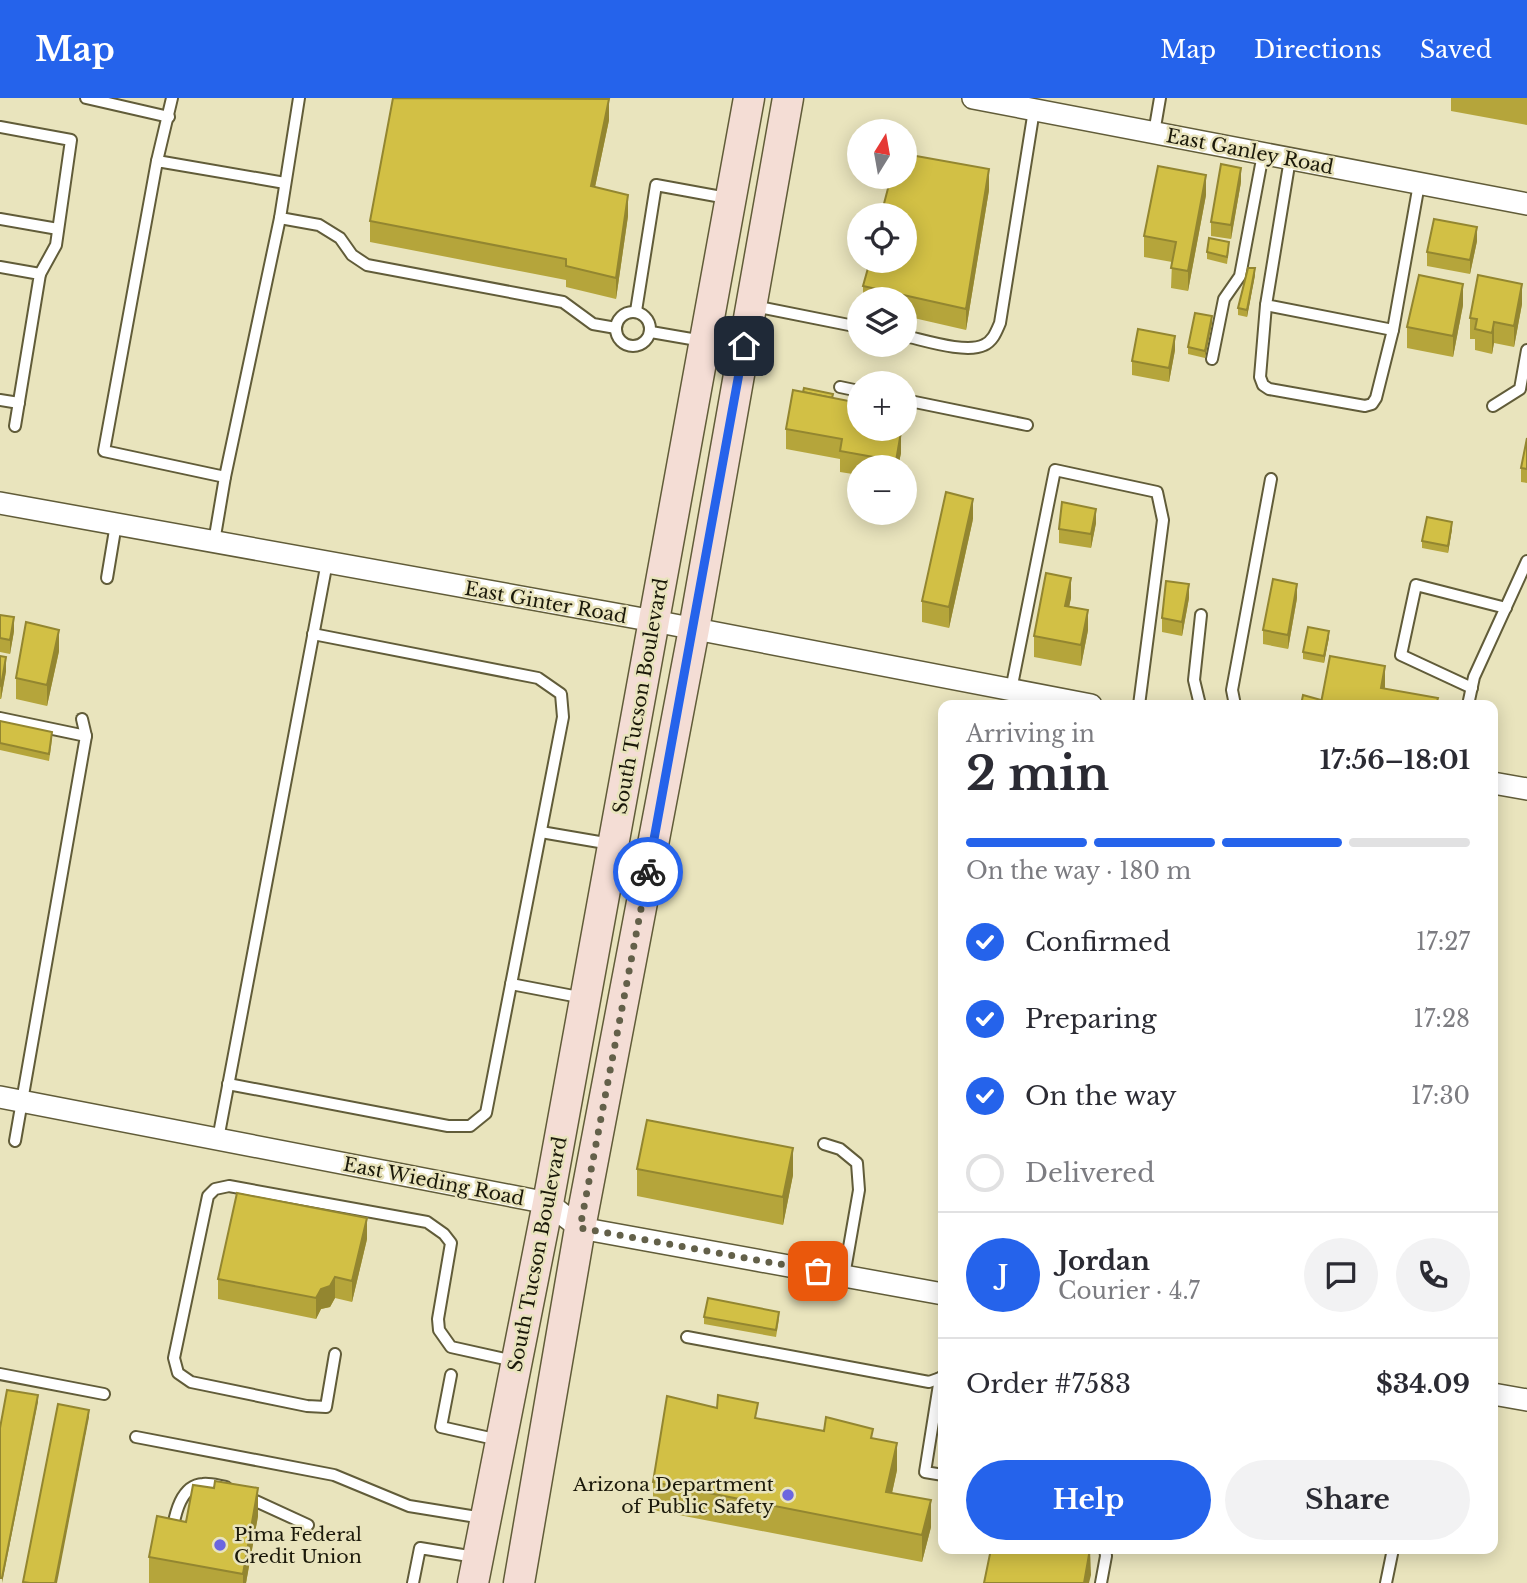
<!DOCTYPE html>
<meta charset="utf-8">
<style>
body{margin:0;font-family:"Libre Baskerville",serif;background:#f2f2f3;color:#2b2b33;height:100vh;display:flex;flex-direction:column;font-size:26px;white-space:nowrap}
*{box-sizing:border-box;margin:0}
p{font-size:23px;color:#7c7c81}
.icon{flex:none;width:38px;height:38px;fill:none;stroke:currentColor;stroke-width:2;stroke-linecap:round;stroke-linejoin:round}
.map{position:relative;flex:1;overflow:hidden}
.panel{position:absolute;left:938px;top:602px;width:560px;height:854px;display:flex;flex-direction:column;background:#fff;border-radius:14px;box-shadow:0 4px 18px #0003}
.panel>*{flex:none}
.needle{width:46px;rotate:11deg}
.tools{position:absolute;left:847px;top:21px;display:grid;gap:14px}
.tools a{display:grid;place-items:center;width:70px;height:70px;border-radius:50%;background:#fff;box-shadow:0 4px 18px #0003;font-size:35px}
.pin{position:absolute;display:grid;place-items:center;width:60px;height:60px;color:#fff;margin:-30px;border-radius:14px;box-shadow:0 4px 10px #0006}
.courier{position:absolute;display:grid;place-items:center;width:70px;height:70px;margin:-35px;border:5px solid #2563eb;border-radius:50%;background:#fff;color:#222;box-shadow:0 2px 9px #0007}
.head em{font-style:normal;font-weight:700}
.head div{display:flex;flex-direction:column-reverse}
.head{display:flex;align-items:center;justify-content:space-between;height:119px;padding:0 28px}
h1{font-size:46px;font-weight:700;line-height:52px}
.bar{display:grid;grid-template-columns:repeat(4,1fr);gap:10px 7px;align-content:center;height:84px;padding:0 28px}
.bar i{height:9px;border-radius:5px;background:#e1e1e2}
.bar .selected{background:#2563eb}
.bar p{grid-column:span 4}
.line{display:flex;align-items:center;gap:18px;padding:0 28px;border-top:2px solid #e1e1e2}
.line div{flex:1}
.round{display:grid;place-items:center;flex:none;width:74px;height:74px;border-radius:37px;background:#f2f2f3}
ol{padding:0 28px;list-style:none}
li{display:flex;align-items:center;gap:21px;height:77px}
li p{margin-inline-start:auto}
li .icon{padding:7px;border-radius:50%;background:#2563eb;color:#fff;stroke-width:4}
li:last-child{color:#7c7c81}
li i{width:38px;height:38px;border:4px solid #e1e1e2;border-radius:50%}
.cta{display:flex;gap:14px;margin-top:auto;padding:14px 28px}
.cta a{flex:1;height:80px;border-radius:42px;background:#2563eb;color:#fff;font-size:28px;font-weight:700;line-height:80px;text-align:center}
.cta a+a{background:#f2f2f3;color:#2b2b33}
header{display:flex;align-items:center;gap:42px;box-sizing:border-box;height:98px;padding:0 35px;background:#2563eb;color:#fff}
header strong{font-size:33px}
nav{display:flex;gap:38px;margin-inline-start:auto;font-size:24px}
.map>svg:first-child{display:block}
</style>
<header>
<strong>Map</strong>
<nav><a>Map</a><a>Directions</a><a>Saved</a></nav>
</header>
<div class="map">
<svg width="1527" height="1485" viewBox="0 0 1527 1485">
<rect width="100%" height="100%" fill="#e9e4bd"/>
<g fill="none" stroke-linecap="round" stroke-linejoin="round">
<g stroke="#615c39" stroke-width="14">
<g id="lane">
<polyline points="86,0 169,19"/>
<polyline points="299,0 280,120 319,127 340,140 352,157 367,167 563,204 593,226 616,230"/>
<polyline points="0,29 71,42 56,147 40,176"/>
<polyline points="1154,35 1160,0"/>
<polyline points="1290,61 1266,207 1393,232 1419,86"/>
<polyline points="157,63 172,0"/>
<polyline points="280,120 225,379 104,353 157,63 285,85"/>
<polyline points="0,121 58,131"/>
<polyline points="0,169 40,176 15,328"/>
<polyline points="1266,207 1260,279 1263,287 1269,291 1365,308 1372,306 1376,300 1393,232"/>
<polyline points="754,208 859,229"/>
<polyline points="636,213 656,87 727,100"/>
<circle cx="633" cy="231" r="17"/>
<polyline points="651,234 703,243"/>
<path d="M905,238C924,242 966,256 984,247C993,243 996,234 1000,225L1034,12"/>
<polyline points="1212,261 1224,201 1240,178 1263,56"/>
<polyline points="840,289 859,293"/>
<polyline points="0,302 19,305"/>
<polyline points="905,302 1027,327"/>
<polyline points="1493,308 1520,291 1527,252"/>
<polyline points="214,444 225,379"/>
<polyline points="107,480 116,426"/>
<polyline points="1472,590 1401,557 1416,487 1506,510"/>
<polyline points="1011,592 1055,372 1157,394 1163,422 1139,607"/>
<polyline points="1200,607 1194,582 1201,517"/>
<polyline points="1235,607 1232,592 1271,381"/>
<polyline points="1468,607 1474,579 1527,463"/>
<polyline points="0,620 86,638 15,1043"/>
<polyline points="82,621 86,638"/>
<polyline points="541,734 611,746"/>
<polyline points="511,886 584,900"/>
<polyline points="228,986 448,1028 470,1028 486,1015 563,619 561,596 538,580 313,536"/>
<polyline points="218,1041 327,464"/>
<polyline points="824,1046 840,1051 857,1065 859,1092 844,1178"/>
<polyline points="687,1239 929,1284 943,1279"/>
<polyline points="335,1256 326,1309 307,1308 191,1284 178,1275 174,1260 208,1098 215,1091 229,1088 427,1124 444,1136 451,1145 438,1221 439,1232 451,1249 514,1263"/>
<polyline points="0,1276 104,1296"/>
<polyline points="451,1277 441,1329 499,1342"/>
<polyline points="940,1280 925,1374 943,1377"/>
<polyline points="136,1339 334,1377 409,1408 483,1420"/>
<polyline points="247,1399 308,1427"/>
<path d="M172,1434C175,1416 181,1387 203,1386C210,1385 219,1388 226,1389"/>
<polyline points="413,1485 420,1450 475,1459"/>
<polyline points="1101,1485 1106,1458 1105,1451"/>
<polyline points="1386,1485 1393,1451"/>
</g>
</g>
<g stroke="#615c39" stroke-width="24">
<g id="street">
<polyline points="973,0 1527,106"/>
<polyline points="0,405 654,523 1091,607"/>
<polyline points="1493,685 1527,691"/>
<polyline points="0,999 548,1105 580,1130 943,1196"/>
<polyline points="1493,1296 1527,1302"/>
</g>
</g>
<g stroke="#615c39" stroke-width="33">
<g id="secondary">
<polyline points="473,1485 548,1105 749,0"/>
<polyline points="519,1485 580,1130 694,531 788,0"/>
</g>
</g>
<use href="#lane" stroke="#fff" stroke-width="10"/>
<use href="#street" stroke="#fff" stroke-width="21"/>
<use href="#secondary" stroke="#f4ddd5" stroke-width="30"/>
</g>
<g fill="#b5a53b">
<polygon points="1451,0 1527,0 1527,27 1451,13"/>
<polygon points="609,22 595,89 628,118 616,201 566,189 566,182 370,144 370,123"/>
<polygon points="1241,84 1231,141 1211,138 1211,124"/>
<polygon points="989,92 966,232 905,218 905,201 863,201 863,188"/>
<polygon points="1206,97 1188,193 1171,190 1172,164 1144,159 1144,138"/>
<polygon points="1477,143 1470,176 1427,168 1427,154"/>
<polygon points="1229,151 1227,166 1207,161 1207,154"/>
<polygon points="1255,177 1247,219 1238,217 1238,210"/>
<polygon points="1522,206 1514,249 1494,245 1492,256 1475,252 1475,241 1470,241 1470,220"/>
<polygon points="1463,207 1453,259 1407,250 1407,229"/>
<polygon points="1212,225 1205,260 1188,256 1188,249"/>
<polygon points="1175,252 1169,284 1132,277 1132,263"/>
<polygon points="833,300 901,355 898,369 859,369 859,377 840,374 840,361 786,351 786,331"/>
<polygon points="1527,340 1527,385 1521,384 1521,370"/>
<polygon points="973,421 949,530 922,524 922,503"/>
<polygon points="1096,425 1091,450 1059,445 1059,431"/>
<polygon points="1452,431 1448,455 1422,450 1422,443"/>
<polygon points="1071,500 1069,508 1088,532 1081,568 1034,559 1034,538"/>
<polygon points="1189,500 1182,538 1162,534 1162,520"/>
<polygon points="1297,500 1288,551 1263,546 1263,532"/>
<polygon points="0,517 14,533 10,556 0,554"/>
<polygon points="1329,539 1324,565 1303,561 1303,554"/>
<polygon points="59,553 47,608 16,601 16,580"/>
<polygon points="0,558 6,573 1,601 0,601"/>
<polygon points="0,623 52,641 49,663 0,652"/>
<polygon points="637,1071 793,1077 783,1127 637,1098"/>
<polygon points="367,1141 352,1204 335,1200 330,1209 321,1211 316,1221 218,1201 218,1181"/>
<polygon points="704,1219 779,1221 776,1239 704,1226"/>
<polygon points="758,1321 824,1333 873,1340 897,1372 892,1395 931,1429 922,1464 653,1412 653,1384"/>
<polygon points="258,1418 246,1485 149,1485 149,1459 186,1424"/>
</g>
<g fill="#938630">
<polygon points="609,1 609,22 591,108 591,88"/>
<polygon points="1241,70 1241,84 1231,141 1231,127"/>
<polygon points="989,71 989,92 966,232 966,211"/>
<polygon points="1206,77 1206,97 1188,193 1188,173"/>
<polygon points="628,97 628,118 616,201 616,180"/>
<polygon points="1477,129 1477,143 1470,176 1470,162"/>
<polygon points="1255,170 1255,177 1247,219 1247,212"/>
<polygon points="1463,186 1463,207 1453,259 1453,238"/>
<polygon points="1522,186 1522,206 1514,249 1514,228"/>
<polygon points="1212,218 1212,225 1205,260 1205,253"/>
<polygon points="1494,224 1494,245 1492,256 1492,235"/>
<polygon points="1175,238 1175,252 1169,284 1169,270"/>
<polygon points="901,334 901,355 898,369 896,369 896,363"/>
<polygon points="973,401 973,421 949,530 949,509"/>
<polygon points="1096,411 1096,425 1091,450 1091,436"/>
<polygon points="1452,424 1452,431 1448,455 1448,448"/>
<polygon points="1071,480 1071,500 1065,528 1065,508"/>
<polygon points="1189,486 1189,500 1182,538 1182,524"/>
<polygon points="1297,486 1297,500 1288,551 1288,537"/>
<polygon points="1088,512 1088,532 1081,568 1081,547"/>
<polygon points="14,519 14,533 10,556 10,542"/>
<polygon points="59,532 59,553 47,608 47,587"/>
<polygon points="1329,533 1329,539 1324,565 1324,558"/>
<polygon points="6,559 6,573 1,601 1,588"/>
<polygon points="1385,568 1385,589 1382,607 1381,590"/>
<polygon points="793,1050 793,1077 783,1127 783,1099"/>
<polygon points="367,1120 367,1141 352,1204 352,1183"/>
<polygon points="335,1179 335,1200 330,1209 321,1211 316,1221 316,1200 321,1191"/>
<polygon points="38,1297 38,1304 2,1485 2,1480"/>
<polygon points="89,1312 89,1319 57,1485 55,1485"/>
<polygon points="897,1345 897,1372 886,1422 886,1394"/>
<polygon points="258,1390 258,1418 246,1485 243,1485 243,1476"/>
<polygon points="931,1402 931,1429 922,1464 922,1437"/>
<polygon points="1090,1451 1091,1477 1089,1485 1084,1485"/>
</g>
<g fill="#d2c045" stroke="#938630" stroke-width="2">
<polygon points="393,0 609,1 591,88 628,97 616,180 566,168 566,161 370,123"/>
<polygon points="905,56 989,71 966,211 863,188 870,163 905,163 905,117 881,117 891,79 905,79"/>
<polygon points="1221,66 1241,70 1231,127 1211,124"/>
<polygon points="1158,68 1206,77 1188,173 1171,170 1176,144 1144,138"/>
<polygon points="1434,121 1477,129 1470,162 1427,154"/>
<polygon points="1209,140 1229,144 1227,159 1207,154"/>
<polygon points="1248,170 1255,170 1247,212 1238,210"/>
<polygon points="1419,177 1463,186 1453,238 1407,229"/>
<polygon points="1478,177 1522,186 1514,228 1494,224 1492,235 1475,231 1477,221 1470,220"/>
<polygon points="1195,215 1212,218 1205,253 1188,249"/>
<polygon points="1138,231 1175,238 1169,270 1132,263"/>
<polygon points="804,290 833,296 832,300 803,294"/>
<polygon points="793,292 859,305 859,331 884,331 901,334 896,363 840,353 842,341 786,331"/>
<polygon points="1527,340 1527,371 1521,370"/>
<polygon points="946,394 973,401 949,509 922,503"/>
<polygon points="1062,404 1096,411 1091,436 1059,431"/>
<polygon points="1427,419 1452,424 1448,448 1422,443"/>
<polygon points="1046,475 1071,480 1065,508 1088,512 1081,547 1034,538"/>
<polygon points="1273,481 1297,486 1288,537 1263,532"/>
<polygon points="1166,483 1189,486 1182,524 1162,520"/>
<polygon points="0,517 14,519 10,542 0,540"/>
<polygon points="26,524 59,532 47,587 16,580"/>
<polygon points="1308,529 1329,533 1324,558 1303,554"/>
<polygon points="0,558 6,559 1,588 0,587"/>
<polygon points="1330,558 1385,568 1381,590 1438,600 1436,607 1335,607 1321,605"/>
<polygon points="1303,597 1321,602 1320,607 1301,607"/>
<polygon points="0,623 52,634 49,656 0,645"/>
<polygon points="647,1022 793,1050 783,1099 637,1071"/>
<polygon points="237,1095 367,1120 352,1183 335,1179 330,1188 321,1191 316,1200 218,1181"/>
<polygon points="708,1200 779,1214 776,1232 704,1219"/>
<polygon points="7,1292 38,1297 2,1480 0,1480 0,1330"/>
<polygon points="718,1297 758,1305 755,1320 824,1333 826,1319 873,1331 871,1340 897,1345 886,1394 931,1402 922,1437 653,1384 667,1298 717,1310"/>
<polygon points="58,1306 89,1312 55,1485 30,1485 23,1484"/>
<polygon points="215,1383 258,1390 243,1476 149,1459 157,1418 186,1424 193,1387 214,1390"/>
<polygon points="991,1451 1090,1451 1084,1485 984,1485"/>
</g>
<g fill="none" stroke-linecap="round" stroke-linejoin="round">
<polyline stroke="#636049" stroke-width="7" stroke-dasharray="0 12.6" points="648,774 580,1130 818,1173"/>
<polyline stroke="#2563eb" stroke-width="9" points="648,774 744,248"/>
</g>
<g fill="#6b66e0" stroke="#e9e4bd" stroke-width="2.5">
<circle cx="788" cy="1397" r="7"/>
<circle cx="220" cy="1447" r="7"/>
</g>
<g text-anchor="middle" stroke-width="5" stroke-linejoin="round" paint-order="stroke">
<g font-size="19" fill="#1b190a" stroke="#e9e4bd">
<text transform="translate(1250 53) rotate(11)" y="7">East Ganley Road</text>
<text transform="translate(546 504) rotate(10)" y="7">East Ginter Road</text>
<text transform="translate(640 598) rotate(-80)" y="7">South Tucson Boulevard</text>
<text transform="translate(434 1083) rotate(11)" y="7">East Wieding Road</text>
<text transform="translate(537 1156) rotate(-79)" y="7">South Tucson Boulevard</text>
</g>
<g font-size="19" fill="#1b190a" stroke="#e9e4bd" text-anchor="end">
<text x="774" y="1393">Arizona Department<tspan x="774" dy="22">of Public Safety</tspan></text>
<text x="234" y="1443" text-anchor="start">Pima Federal<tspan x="234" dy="22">Credit Union</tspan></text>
</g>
</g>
</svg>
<div class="tools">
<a><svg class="needle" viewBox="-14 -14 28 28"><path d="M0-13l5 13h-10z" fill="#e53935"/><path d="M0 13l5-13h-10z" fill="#7c7c81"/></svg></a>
<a><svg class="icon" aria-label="locate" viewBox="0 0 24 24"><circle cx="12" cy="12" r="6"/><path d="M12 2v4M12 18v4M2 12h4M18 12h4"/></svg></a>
<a><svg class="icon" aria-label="layers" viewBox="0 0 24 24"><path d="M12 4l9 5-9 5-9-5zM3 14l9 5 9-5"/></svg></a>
<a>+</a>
<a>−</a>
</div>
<div class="pin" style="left:818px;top:1173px;background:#ea580c"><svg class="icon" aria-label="bag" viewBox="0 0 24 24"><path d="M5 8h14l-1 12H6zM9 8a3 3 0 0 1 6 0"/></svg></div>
<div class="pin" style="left:744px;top:248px;background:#1f2937"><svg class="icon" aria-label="home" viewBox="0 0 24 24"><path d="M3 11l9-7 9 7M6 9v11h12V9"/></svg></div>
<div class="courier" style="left:648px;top:774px"><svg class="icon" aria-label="bike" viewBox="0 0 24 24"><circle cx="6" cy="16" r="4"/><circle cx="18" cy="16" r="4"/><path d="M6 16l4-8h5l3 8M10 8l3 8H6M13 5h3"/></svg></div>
<section class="panel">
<div class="head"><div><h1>2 min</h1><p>Arriving in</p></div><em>17:56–18:01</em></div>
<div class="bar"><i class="selected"></i><i class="selected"></i><i class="selected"></i><i></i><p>On the way · 180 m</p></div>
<ol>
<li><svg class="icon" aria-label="check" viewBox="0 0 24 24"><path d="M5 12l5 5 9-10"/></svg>Confirmed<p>17:27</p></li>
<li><svg class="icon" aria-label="check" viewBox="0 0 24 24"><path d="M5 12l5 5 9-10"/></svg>Preparing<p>17:28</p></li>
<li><svg class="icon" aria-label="check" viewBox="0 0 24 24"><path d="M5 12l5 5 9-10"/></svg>On the way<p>17:30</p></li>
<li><i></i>Delivered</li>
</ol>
<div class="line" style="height:126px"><b class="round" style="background:#2563eb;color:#fff">J</b><div><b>Jordan</b><p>Courier · 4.7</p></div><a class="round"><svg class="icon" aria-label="chat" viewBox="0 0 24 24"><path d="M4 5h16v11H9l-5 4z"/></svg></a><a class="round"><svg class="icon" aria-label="phone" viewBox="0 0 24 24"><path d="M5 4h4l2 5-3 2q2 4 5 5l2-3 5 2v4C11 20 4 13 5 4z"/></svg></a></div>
<div class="line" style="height:91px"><div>Order #7583</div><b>$34.09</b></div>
<div class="cta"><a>Help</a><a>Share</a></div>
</section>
</div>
